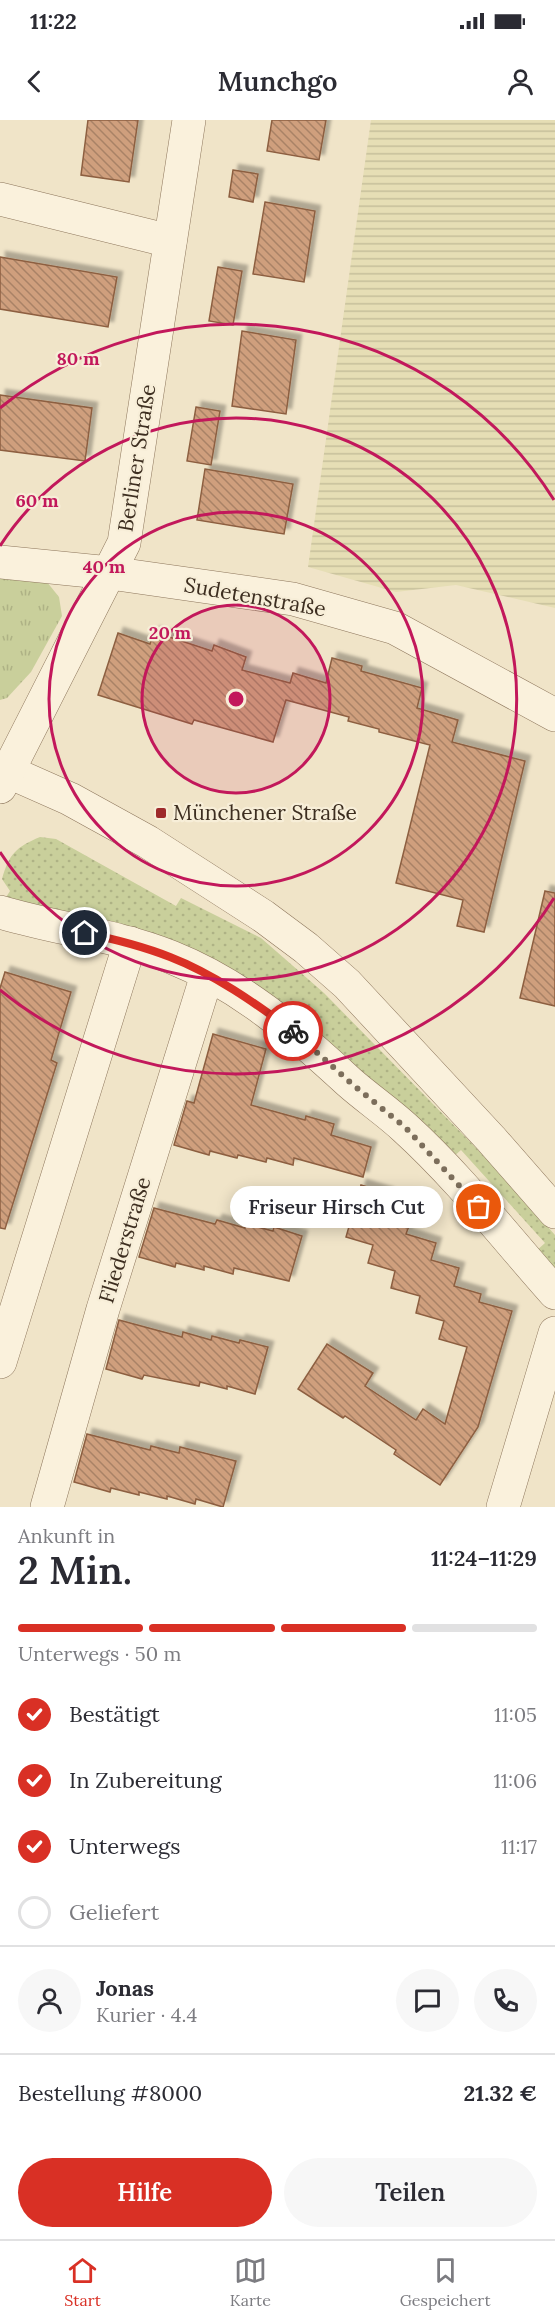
<!DOCTYPE html>
<html lang="de">
<meta charset="utf-8">
<style>
body{margin:0;font-family:Lora,serif;background:#f7f7f7;color:#2b2b33;height:100vh;display:flex;flex-direction:column;font-size:22px;white-space:nowrap}
*{box-sizing:border-box;margin:0}
p{font-size:20px;color:#7c7c81}
.icon{flex:none;width:33px;height:33px;fill:none;stroke:currentColor;stroke-width:2;stroke-linecap:round;stroke-linejoin:round}
.map{position:relative;height:1387px;overflow:hidden}
.drawer{display:flex;flex-direction:column;background:#fff;flex:1}
.drawer>*{flex:none}
.pin{position:absolute;display:grid;place-items:center;width:51px;height:51px;color:#fff;margin:-26px;border:3px solid #fff;border-radius:50%;box-shadow:0 2px 6px #0007}
.courier{position:absolute;display:grid;place-items:center;width:60px;height:60px;margin:-30px;border:4px solid #d93025;border-radius:50%;background:#fff;color:#222;box-shadow:0 2px 8px #0007}
.bubble{position:absolute;height:42px;border-radius:21px;background:#fff;box-shadow:0 3px 15px #0003;font-size:20px;font-weight:600;line-height:42px;text-align:center}
.head em{font-style:normal;font-weight:600}
.head div{display:flex;flex-direction:column-reverse}
.head{display:flex;align-items:center;justify-content:space-between;height:102px;padding:0 18px}
h1{font-size:39px;font-weight:600;line-height:45px}
.bar{display:grid;grid-template-columns:repeat(4,1fr);gap:9px 6px;align-content:center;height:72px;padding:0 18px}
.bar i{height:8px;border-radius:4px;background:#e1e1e2}
.bar .selected{background:#d93025}
.bar p{grid-column:span 4}
.line{display:flex;align-items:center;gap:15px;padding:0 18px;border-top:2px solid #e1e1e2}
.line div{flex:1}
.round{display:grid;place-items:center;flex:none;width:63px;height:63px;border-radius:32px;background:#f7f7f7}
ol{padding:0 18px;list-style:none}
li{display:flex;align-items:center;gap:18px;height:66px}
li p{margin-inline-start:auto}
li .icon{padding:6px;border-radius:50%;background:#d93025;color:#fff;stroke-width:4}
li:last-child{color:#7c7c81}
li i{width:33px;height:33px;border:3px solid #e1e1e2;border-radius:50%}
.primary-button{display:flex;gap:12px;margin-top:auto;padding:12px 18px}
.primary-button a{flex:1;height:69px;border-radius:36px;background:#d93025;color:#fff;font-size:24px;font-weight:600;line-height:69px;text-align:center}
.primary-button a+a{background:#f7f7f7;color:#2b2b33}
.status{display:flex;justify-content:space-between;align-items:center;height:42px;padding:0 30px;background:#fff;direction:ltr}
.status svg{height:16px;fill:currentColor}
header{display:flex;justify-content:space-between;align-items:center;height:78px;padding:0 18px;background:#fff;font-size:27px;font-weight:600}
.tabs{display:flex;justify-content:space-around;align-items:center;height:84px;border-top:2px solid #e1e1e2;background:#fff;font-size:16px;color:#7c7c81}
.tabs a{display:grid;justify-items:center;gap:3px}
.tabs .selected{color:#d93025}
.map>svg:first-child{display:block}
</style>
<div class="status"><b>11:22</b><svg viewBox="0 0 49 12"><path d="M0 12V9h3v3zM5 12V6h3v6zM10 12V3h3v9zM15 12V0h3v12zM26 1h20v11H26zM47 4h2v5h-2z"/></svg></div>
<header><svg class="icon" aria-label="back" viewBox="0 0 24 24"><path d="M15 5l-7 7 7 7"/></svg>Munchgo<svg class="icon" aria-label="person" viewBox="0 0 24 24"><circle cx="12" cy="8" r="4"/><path d="M4 21q1-7 8-7t8 7"/></svg></header>
<div class="map">
<svg width="555" height="1387" viewBox="0 0 555 1387">
<defs>
<pattern id="farmland-rules" width="6" height="5" patternUnits="userSpaceOnUse" patternTransform="scale(1.5)"><rect width="6" height="5" fill="#e6deb5"/><path d="M0 2.5h6" fill="none" stroke="#c6bf9b"/></pattern>
<pattern id="grass-dots" width="8" height="8" patternUnits="userSpaceOnUse" patternTransform="scale(1.5)"><rect width="8" height="8" fill="#c9cf9b"/><path d="M2 2h.1M6 6h.1" fill="none" stroke="#aeb285" stroke-width="1.8" stroke-linecap="round"/></pattern>
<pattern id="park-tufts" width="24" height="20" patternUnits="userSpaceOnUse" patternTransform="scale(1.5)"><rect width="24" height="20" fill="#c9cf9b"/><path d="M3 7l-1-3M5 7V3M7 7l1-3M15 17l-1-3M17 17v-4M19 17l1-3" fill="none" stroke="#aeb285"/></pattern>
<pattern id="building-back-hatch" width="6" height="6" patternUnits="userSpaceOnUse" patternTransform="scale(1.5)"><rect width="6" height="6" fill="#cf9f7d"/><path d="M-1 5l2 2M0 0l6 6M5-1l2 2" fill="none" stroke="#a98266"/></pattern>
<filter id="shadow"><feDropShadow dx="5.5" dy="-5.5" stdDeviation="1.5" flood-color="#0004"/></filter>
</defs>
<rect width="100%" height="100%" fill="#f0e4c8"/>
<polygon fill="url(#farmland-rules)" points="371,0 555,0 555,488 456,465 396,472 308,447"/>
<path fill="url(#grass-dots)" d="M40,717L56,719L176,786L181,778L261,818L324,873L486,1038L555,1115V1153L535,1132L545,1123L461,1030L452,1038L302,902L3,782L10,771L2,759C9,734 16,727 40,717Z"/>
<polygon fill="url(#park-tufts)" points="0,452 47,462 59,477 62,496 31,552 7,578 0,580"/>
<g fill="url(#building-back-hatch)" stroke="#8d5f41" stroke-width="1.5" filter="url(#shadow)">
<polygon points="88,0 138,0 129,62 81,55"/>
<polygon points="272,0 326,0 319,40 267,31"/>
<polygon points="233,50 258,54 253,82 229,77"/>
<polygon points="265,82 315,91 304,162 253,154"/>
<polygon points="0,137 117,157 108,207 0,189"/>
<polygon points="218,147 242,151 233,205 209,201"/>
<polygon points="242,211 296,220 286,294 232,286"/>
<polygon points="0,275 92,288 85,341 0,330"/>
<polygon points="196,287 220,291 211,345 187,341"/>
<polygon points="205,349 293,364 284,414 197,400"/>
<polygon points="154,512 212,531 214,525 246,537 242,550 290,563 293,553 326,563 332,538 362,546 361,551 422,568 417,588 458,600 452,622 525,641 484,812 457,806 463,780 396,763 430,625 379,612 379,609 348,601 349,597 286,580 273,622 194,600 192,604 98,575 118,513 150,524"/>
<polygon points="545,771 555,773 555,886 520,878"/>
<polygon points="5,852 71,872 51,940 57,943 5,1109 0,1108 0,868"/>
<polygon points="213,914 266,929 251,985 305,1000 306,996 334,1004 331,1015 371,1027 363,1057 294,1038 293,1045 267,1038 266,1042 238,1035 237,1038 210,1031 209,1035 174,1025 187,981 194,983"/>
<polygon points="361,1065 388,1073 383,1090 412,1098 406,1114 436,1123 431,1140 459,1148 454,1166 481,1174 479,1182 512,1191 478,1307 440,1365 394,1334 396,1330 345,1296 343,1298 298,1269 327,1224 373,1253 365,1266 416,1300 423,1289 445,1304 467,1227 439,1219 444,1201 416,1193 420,1176 391,1168 395,1151 368,1143 373,1125 346,1117"/>
<polygon points="154,1088 215,1104 217,1100 245,1108 246,1104 273,1111 274,1107 302,1116 289,1161 234,1148 233,1154 204,1146 204,1150 176,1143 175,1147 139,1137"/>
<polygon points="119,1200 182,1217 183,1212 211,1220 212,1216 239,1223 240,1220 268,1227 255,1274 227,1266 227,1269 200,1262 199,1266 144,1255 142,1259 106,1249"/>
<polygon points="87,1314 150,1330 151,1326 179,1333 180,1327 236,1341 223,1387 196,1379 195,1384 167,1376 167,1379 139,1372 139,1375 111,1368 110,1372 74,1362"/>
</g>
<g fill="none" stroke-linecap="round" stroke-linejoin="round">
<g stroke="#8d765c" stroke-width="34">
<g id="minor">
<polyline points="0,79 170,121"/>
<polyline points="0,442 110,453 293,479 395,508 555,595"/>
<polyline points="0,648 70,679 148,722 263,796 306,828 347,864 491,1019 555,1092"/>
<polyline points="0,667 124,423 189,0"/>
<path d="M0,792C57,809 116,815 171,837C241,865 295,912 349,962C367,978 388,992 405,1008C460,1058 506,1118 555,1173"/>
<polyline points="0,1242 130,823"/>
<polyline points="47,1387 103,1189 207,855"/>
<polyline points="503,1387 555,1213"/>
</g>
</g>
<use href="#minor" stroke="#faf1dc" stroke-width="33"/>
</g>
<g fill="none" stroke-linecap="round" stroke-linejoin="round">
<polyline stroke="#7c6e5b" stroke-width="6" stroke-dasharray="0 10.8" points="293,911 352,964 406,1008 479,1087"/>
<path stroke="#d93025" stroke-width="8" d="M85,813C114,819 142,826 170,837C214,854 255,883 293,911"/>
</g>
<circle cx="236" cy="579" r="94" fill="#c2185b" fill-opacity=".12"/>
<g fill="none" stroke="#c2185b" stroke-width="3">
<circle cx="236" cy="579" r="94"/>
<circle cx="236" cy="579" r="187"/>
<path d="M0 426A281 281 0 1 1 0 732"/>
<path d="M554 778A375 375 0 0 1 0 870M0 288A375 375 0 0 1 554 380"/>
</g>
<rect fill="#9e2a2b" stroke="#f7eed8" stroke-width="2" x="155" y="687" width="12" height="12" rx="3"/>
<g text-anchor="middle" stroke-width="4.5" stroke-linejoin="round" paint-order="stroke">
<g font-size="21" fill="#3d2e20" stroke="#f7eed8">
<text transform="translate(137 338) rotate(-81)" y="7">Berliner Straße</text>
<text transform="translate(255 477) rotate(10)" y="7">Sudetenstraße</text>
<text transform="translate(125 1120) rotate(-73)" y="7">Fliederstraße</text>
</g>
<g font-size="21" fill="#3d2e20" stroke="#f7eed8" text-anchor="start">
<text x="173" y="700">Münchener Straße</text>
</g>
</g>
<circle cx="236" cy="579" r="9" fill="#c2185b" stroke="#f7eed8" stroke-width="3"/>
<g font-size="18" text-anchor="middle" font-weight="bold" fill="#c2185b" stroke="#f7eed8" stroke-width="4.5" stroke-linejoin="round" paint-order="stroke">
<text x="78" y="245">80 m</text>
<text x="37" y="387">60 m</text>
<text x="104" y="453">40 m</text>
<text x="170" y="519">20 m</text>
</g>
</svg>
<div class="pin" style="left:479px;top:1087px;background:#ea580c"><svg class="icon" aria-label="bag" viewBox="0 0 24 24"><path d="M5 8h14l-1 12H6zM9 8a3 3 0 0 1 6 0"/></svg></div>
<div class="pin" style="left:85px;top:813px;background:#1f2937"><svg class="icon" aria-label="home" viewBox="0 0 24 24"><path d="M3 11l9-7 9 7M6 9v11h12V9"/></svg></div>
<div class="courier" style="left:293px;top:911px"><svg class="icon" aria-label="bike" viewBox="0 0 24 24"><circle cx="6" cy="16" r="4"/><circle cx="18" cy="16" r="4"/><path d="M6 16l4-8h5l3 8M10 8l3 8H6M13 5h3"/></svg></div>
<div class="bubble" style="left:230px;top:1066px;width:213px">Friseur Hirsch Cut</div>
</div>
<section class="drawer">
<div class="head"><div><h1>2 Min.</h1><p>Ankunft in</p></div><em>11:24–11:29</em></div>
<div class="bar"><i class="selected"></i><i class="selected"></i><i class="selected"></i><i></i><p>Unterwegs · 50 m</p></div>
<ol>
<li><svg class="icon" aria-label="check" viewBox="0 0 24 24"><path d="M5 12l5 5 9-10"/></svg>Bestätigt<p>11:05</p></li>
<li><svg class="icon" aria-label="check" viewBox="0 0 24 24"><path d="M5 12l5 5 9-10"/></svg>In Zubereitung<p>11:06</p></li>
<li><svg class="icon" aria-label="check" viewBox="0 0 24 24"><path d="M5 12l5 5 9-10"/></svg>Unterwegs<p>11:17</p></li>
<li><i></i>Geliefert</li>
</ol>
<div class="line" style="height:108px"><a class="round"><svg class="icon" aria-label="person" viewBox="0 0 24 24"><circle cx="12" cy="8" r="4"/><path d="M4 21q1-7 8-7t8 7"/></svg></a><div><b>Jonas</b><p>Kurier · 4.4</p></div><a class="round"><svg class="icon" aria-label="chat" viewBox="0 0 24 24"><path d="M4 5h16v11H9l-5 4z"/></svg></a><a class="round"><svg class="icon" aria-label="phone" viewBox="0 0 24 24"><path d="M5 4h4l2 5-3 2q2 4 5 5l2-3 5 2v4C11 20 4 13 5 4z"/></svg></a></div>
<div class="line" style="height:78px"><div>Bestellung #8000</div><b>21.32 €</b></div>
<div class="primary-button"><a>Hilfe</a><a>Teilen</a></div>
</section>
<nav class="tabs">
<a class="selected"><svg class="icon" aria-label="home" viewBox="0 0 24 24"><path d="M3 11l9-7 9 7M6 9v11h12V9"/></svg>Start</a>
<a><svg class="icon" aria-label="map" viewBox="0 0 24 24"><path d="M3 6l6-2 6 2 6-2v14l-6 2-6-2-6 2zM9 4v14M15 6v14"/></svg>Karte</a>
<a><svg class="icon" aria-label="saved" viewBox="0 0 24 24"><path d="M7 4h10v16l-5-4-5 4z"/></svg>Gespeichert</a>
</nav>
